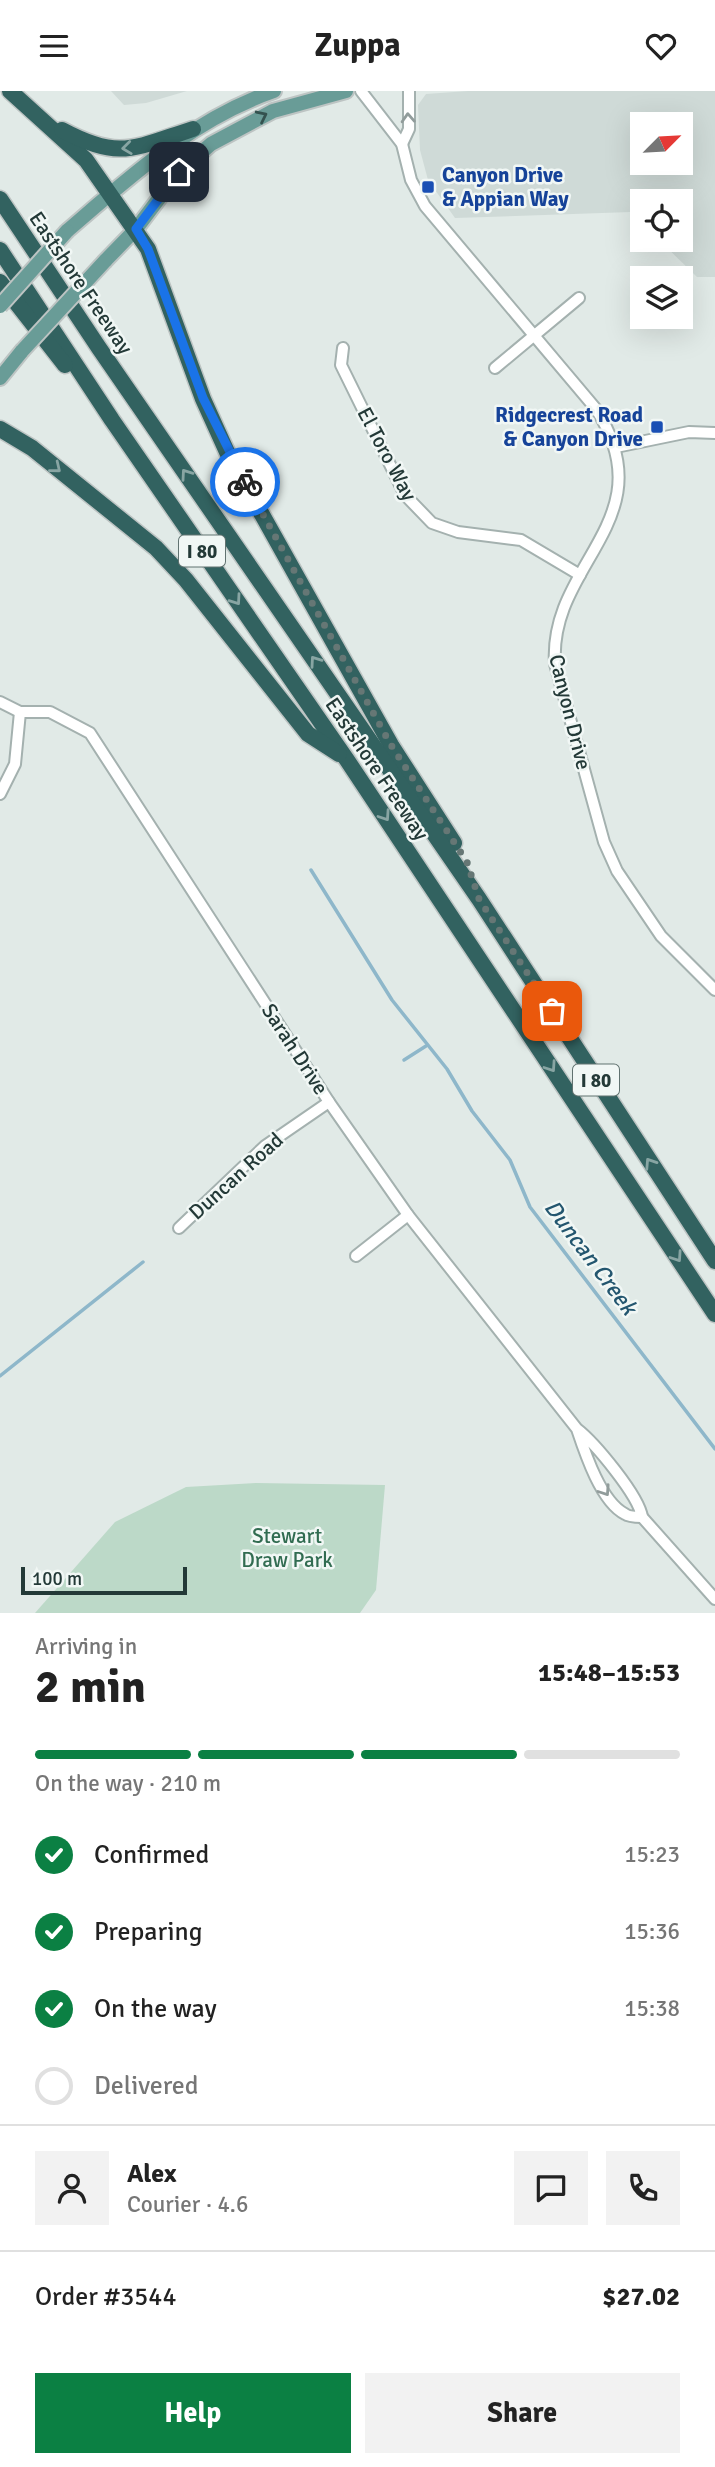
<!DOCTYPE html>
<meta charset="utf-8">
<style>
body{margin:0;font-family:Signika,sans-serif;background:#f2f2f2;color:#222;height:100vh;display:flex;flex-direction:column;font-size:26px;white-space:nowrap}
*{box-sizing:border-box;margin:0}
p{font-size:23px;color:#767676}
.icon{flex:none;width:38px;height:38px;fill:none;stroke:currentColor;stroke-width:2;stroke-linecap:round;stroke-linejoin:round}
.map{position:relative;height:1522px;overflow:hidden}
.side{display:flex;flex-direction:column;background:#fff;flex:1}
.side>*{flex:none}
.needle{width:46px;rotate:66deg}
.tools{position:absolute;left:630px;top:21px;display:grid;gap:14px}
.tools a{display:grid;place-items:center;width:63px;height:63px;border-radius:0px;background:#fff;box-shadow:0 7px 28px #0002;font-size:35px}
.scale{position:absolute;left:21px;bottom:18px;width:166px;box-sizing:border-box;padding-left:7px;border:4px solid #233937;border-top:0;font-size:19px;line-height:24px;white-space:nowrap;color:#233937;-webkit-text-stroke:5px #f1f7f5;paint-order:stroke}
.pin{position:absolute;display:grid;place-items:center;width:60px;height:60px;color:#fff;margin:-30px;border-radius:14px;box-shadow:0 4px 10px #0006}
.courier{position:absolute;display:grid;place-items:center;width:70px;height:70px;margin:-35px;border:5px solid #1a73e8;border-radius:50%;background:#fff;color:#222;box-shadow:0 2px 9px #0007}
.overview em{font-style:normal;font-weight:800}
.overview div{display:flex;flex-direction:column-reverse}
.overview{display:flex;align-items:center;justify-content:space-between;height:119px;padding:0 35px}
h1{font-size:46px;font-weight:800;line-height:52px}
.bar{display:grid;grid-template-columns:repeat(4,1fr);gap:10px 7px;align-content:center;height:84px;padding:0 35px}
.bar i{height:9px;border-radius:5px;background:#e0e0e0}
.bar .selected{background:#0b8043}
.bar p{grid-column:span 4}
.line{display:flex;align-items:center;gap:18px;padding:0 35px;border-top:2px solid #e0e0e0}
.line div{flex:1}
.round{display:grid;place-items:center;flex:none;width:74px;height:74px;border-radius:0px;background:#f2f2f2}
ol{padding:0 35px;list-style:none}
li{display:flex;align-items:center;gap:21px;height:77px}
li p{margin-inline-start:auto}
li .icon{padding:7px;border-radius:50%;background:#0b8043;color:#fff;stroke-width:4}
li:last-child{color:#767676}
li i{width:38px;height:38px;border:4px solid #e0e0e0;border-radius:50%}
.button{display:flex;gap:14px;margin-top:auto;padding:14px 35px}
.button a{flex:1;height:80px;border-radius:0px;background:#0b8043;color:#fff;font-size:28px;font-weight:800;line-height:80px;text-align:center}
.button a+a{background:#f2f2f2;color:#222}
header{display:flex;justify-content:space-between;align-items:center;height:91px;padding:0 35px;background:#fff;font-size:32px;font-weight:800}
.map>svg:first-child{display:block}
</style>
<header><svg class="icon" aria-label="menu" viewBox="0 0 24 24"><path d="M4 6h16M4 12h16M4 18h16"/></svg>Zuppa<svg class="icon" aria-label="heart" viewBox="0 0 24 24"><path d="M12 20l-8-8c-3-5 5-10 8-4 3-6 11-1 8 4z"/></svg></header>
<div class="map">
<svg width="715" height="1522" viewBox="0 0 715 1522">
<rect width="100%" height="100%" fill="#e1eae7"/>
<g fill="#cfdad7" fill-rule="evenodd">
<polygon points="111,0 187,0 146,12 124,14"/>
<path d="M468,0H715V186H697L659,149H681V110H642V133L631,121L455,127L428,89L420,59L418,14L426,3ZM642,33H681V72H642Z"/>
</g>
<polygon fill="#bcd9c8" points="256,1392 385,1394 376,1499 360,1522 35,1522 115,1431 186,1396"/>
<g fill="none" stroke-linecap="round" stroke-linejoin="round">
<g stroke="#8eb7ca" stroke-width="3.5">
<polyline points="311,779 392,909 447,978 472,1020 510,1069 530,1116 715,1358"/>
<polyline points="404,969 426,955"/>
<polyline points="0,1285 143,1171"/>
</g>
<g stroke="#a4b1af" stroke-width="14">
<g id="minor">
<path d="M361,0L402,53L411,89L425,115L596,318C667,429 548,472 555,573L604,751L617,780L661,845L715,899"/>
<polyline points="402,53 409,38 409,0"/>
<polyline points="343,257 341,274 405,404 432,432 458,441 521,449 580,484"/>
<polyline points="495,277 579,207"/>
<polyline points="616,356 689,341 715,342"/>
<path d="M0,611L20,621H50L90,642L329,1011L408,1124L577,1338C595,1352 639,1405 642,1426C637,1426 629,1426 625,1423C601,1411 585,1362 577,1338"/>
<polyline points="0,703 15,673 20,621"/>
<polyline points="179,1137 265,1055 329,1011"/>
<polyline points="356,1165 408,1124"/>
<polyline points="642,1426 715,1508"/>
</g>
</g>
<g stroke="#bdc4c3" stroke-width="18">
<g id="major">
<path d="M67,140C131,85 193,28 274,0"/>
<polyline points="105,170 136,138 179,81 211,53 273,20 346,0"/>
<polyline points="0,287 22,260"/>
</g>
</g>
<g stroke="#bdc4c3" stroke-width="19">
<g id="highway">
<polyline points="10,0 86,69 148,158 203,308 227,361 391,654 454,752"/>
<path d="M62,39C120,70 134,57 193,38"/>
<polyline points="0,108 99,257 479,808 715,1170"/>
<polyline points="0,159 112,329 347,669 715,1223"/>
<polyline points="0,191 65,274"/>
<polyline points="0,338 32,357 156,457 186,489 308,643 339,663"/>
</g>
</g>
<use href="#minor" stroke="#fff" stroke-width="10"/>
<use href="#major" stroke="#699c97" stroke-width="14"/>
<use href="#highway" stroke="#326260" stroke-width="16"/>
<g stroke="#bdc4c3" stroke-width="18" stroke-linecap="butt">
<g id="major-bridge">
<polyline points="0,215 67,140"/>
<polyline points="22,260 105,170"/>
</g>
</g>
<use href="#major-bridge" stroke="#699c97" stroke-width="14"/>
</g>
<defs><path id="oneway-chevron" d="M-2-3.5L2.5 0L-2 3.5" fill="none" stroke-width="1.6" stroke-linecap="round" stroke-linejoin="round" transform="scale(1.75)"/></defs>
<use stroke="#34524f" href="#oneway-chevron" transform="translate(262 25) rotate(-26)"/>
<g stroke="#919c9b">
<use href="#oneway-chevron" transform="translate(408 27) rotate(-93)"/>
<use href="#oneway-chevron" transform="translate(605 1400) rotate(56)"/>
</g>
<g stroke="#88a5a3">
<use href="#oneway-chevron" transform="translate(127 57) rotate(173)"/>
<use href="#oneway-chevron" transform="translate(56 377) rotate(39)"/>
<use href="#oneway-chevron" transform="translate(186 383) rotate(-125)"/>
<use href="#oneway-chevron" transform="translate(236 509) rotate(55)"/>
<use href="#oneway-chevron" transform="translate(315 570) rotate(-125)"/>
<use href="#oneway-chevron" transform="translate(385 725) rotate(56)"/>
<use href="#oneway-chevron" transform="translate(551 976) rotate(56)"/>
<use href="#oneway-chevron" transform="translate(650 1072) rotate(-123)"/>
<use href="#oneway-chevron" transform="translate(677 1166) rotate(56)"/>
</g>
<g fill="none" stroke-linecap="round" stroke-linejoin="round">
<polyline stroke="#667775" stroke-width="7" stroke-dasharray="0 12.6" points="245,391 391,654 467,771 479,808 552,920"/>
<polyline stroke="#1a73e8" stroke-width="9" points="179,81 136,138 148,158 203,307 245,391"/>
</g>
<g fill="#1a4fb4" stroke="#f1f7f5" stroke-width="2.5">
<rect x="421" y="89" width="14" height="14" rx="3.5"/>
<rect x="650" y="329" width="14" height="14" rx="3.5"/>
</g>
<g text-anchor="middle" stroke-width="5" stroke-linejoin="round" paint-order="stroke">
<g fill="#f1f7f5" stroke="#617270" stroke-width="2">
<rect x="179" y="444.5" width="46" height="31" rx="5"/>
<rect x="573" y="973.5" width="46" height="31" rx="5"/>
</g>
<g font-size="19" font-weight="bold" fill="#233937">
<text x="202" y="467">I 80</text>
<text x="596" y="996">I 80</text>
</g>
<g font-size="21" font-weight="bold" fill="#164399" stroke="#f1f7f5" text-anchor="start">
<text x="442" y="91">Canyon Drive<tspan x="442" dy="24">&amp; Appian Way</tspan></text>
<text x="643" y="331" text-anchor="end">Ridgecrest Road<tspan x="643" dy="24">&amp; Canyon Drive</tspan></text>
</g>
<g font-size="21" fill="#233937" stroke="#f1f7f5">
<text transform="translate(81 192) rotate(56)" y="7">Eastshore Freeway</text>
<text transform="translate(387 363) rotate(62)" y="7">El Toro Way</text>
<text transform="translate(570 621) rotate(76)" y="7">Canyon Drive</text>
<text transform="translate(377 678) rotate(56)" y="7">Eastshore Freeway</text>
<text transform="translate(295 958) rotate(57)" y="7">Sarah Drive</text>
<text transform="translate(236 1085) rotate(-42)" y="7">Duncan Road</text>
</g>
<g font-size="21" fill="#316c51" stroke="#f1f7f5">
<text x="287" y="1452">Stewart<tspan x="287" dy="24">Draw Park</tspan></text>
</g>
<g font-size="23" font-style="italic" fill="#23566f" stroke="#f1f7f5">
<text transform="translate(591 1166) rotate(53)" y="8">Duncan Creek</text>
</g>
</g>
</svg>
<div class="tools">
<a><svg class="needle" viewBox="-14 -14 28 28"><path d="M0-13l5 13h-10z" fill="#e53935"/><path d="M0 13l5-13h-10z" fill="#767676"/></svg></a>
<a><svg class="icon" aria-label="locate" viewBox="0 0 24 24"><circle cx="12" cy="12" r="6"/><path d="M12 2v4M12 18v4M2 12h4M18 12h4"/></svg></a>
<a><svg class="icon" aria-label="layers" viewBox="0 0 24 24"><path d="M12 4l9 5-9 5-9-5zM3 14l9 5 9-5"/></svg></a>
</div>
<div class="scale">100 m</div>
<div class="pin" style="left:552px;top:920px;background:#ea580c"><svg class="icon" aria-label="bag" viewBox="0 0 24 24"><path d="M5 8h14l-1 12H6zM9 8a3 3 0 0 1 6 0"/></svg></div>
<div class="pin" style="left:179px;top:81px;background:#1f2937"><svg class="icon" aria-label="home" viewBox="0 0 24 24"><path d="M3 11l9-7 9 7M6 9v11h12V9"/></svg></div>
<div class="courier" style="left:245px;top:391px"><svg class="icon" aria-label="bike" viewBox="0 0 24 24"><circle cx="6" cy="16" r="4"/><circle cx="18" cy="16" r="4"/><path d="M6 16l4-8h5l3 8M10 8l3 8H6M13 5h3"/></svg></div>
</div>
<section class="side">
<div class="overview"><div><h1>2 min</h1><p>Arriving in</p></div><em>15:48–15:53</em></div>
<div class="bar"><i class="selected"></i><i class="selected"></i><i class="selected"></i><i></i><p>On the way · 210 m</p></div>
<ol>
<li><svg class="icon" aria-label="check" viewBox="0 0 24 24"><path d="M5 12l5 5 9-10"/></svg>Confirmed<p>15:23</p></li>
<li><svg class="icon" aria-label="check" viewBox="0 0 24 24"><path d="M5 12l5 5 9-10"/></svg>Preparing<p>15:36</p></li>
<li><svg class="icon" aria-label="check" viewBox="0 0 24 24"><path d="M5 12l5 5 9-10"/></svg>On the way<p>15:38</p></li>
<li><i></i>Delivered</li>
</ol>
<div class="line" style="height:126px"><a class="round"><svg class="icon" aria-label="person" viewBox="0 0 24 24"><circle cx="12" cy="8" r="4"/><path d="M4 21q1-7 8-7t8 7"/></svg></a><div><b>Alex</b><p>Courier · 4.6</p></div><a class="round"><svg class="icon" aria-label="chat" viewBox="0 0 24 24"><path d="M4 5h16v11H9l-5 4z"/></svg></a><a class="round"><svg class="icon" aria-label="phone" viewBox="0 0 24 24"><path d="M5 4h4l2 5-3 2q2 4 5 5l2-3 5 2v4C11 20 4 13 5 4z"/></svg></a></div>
<div class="line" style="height:91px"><div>Order #3544</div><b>$27.02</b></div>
<div class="button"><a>Help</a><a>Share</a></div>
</section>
